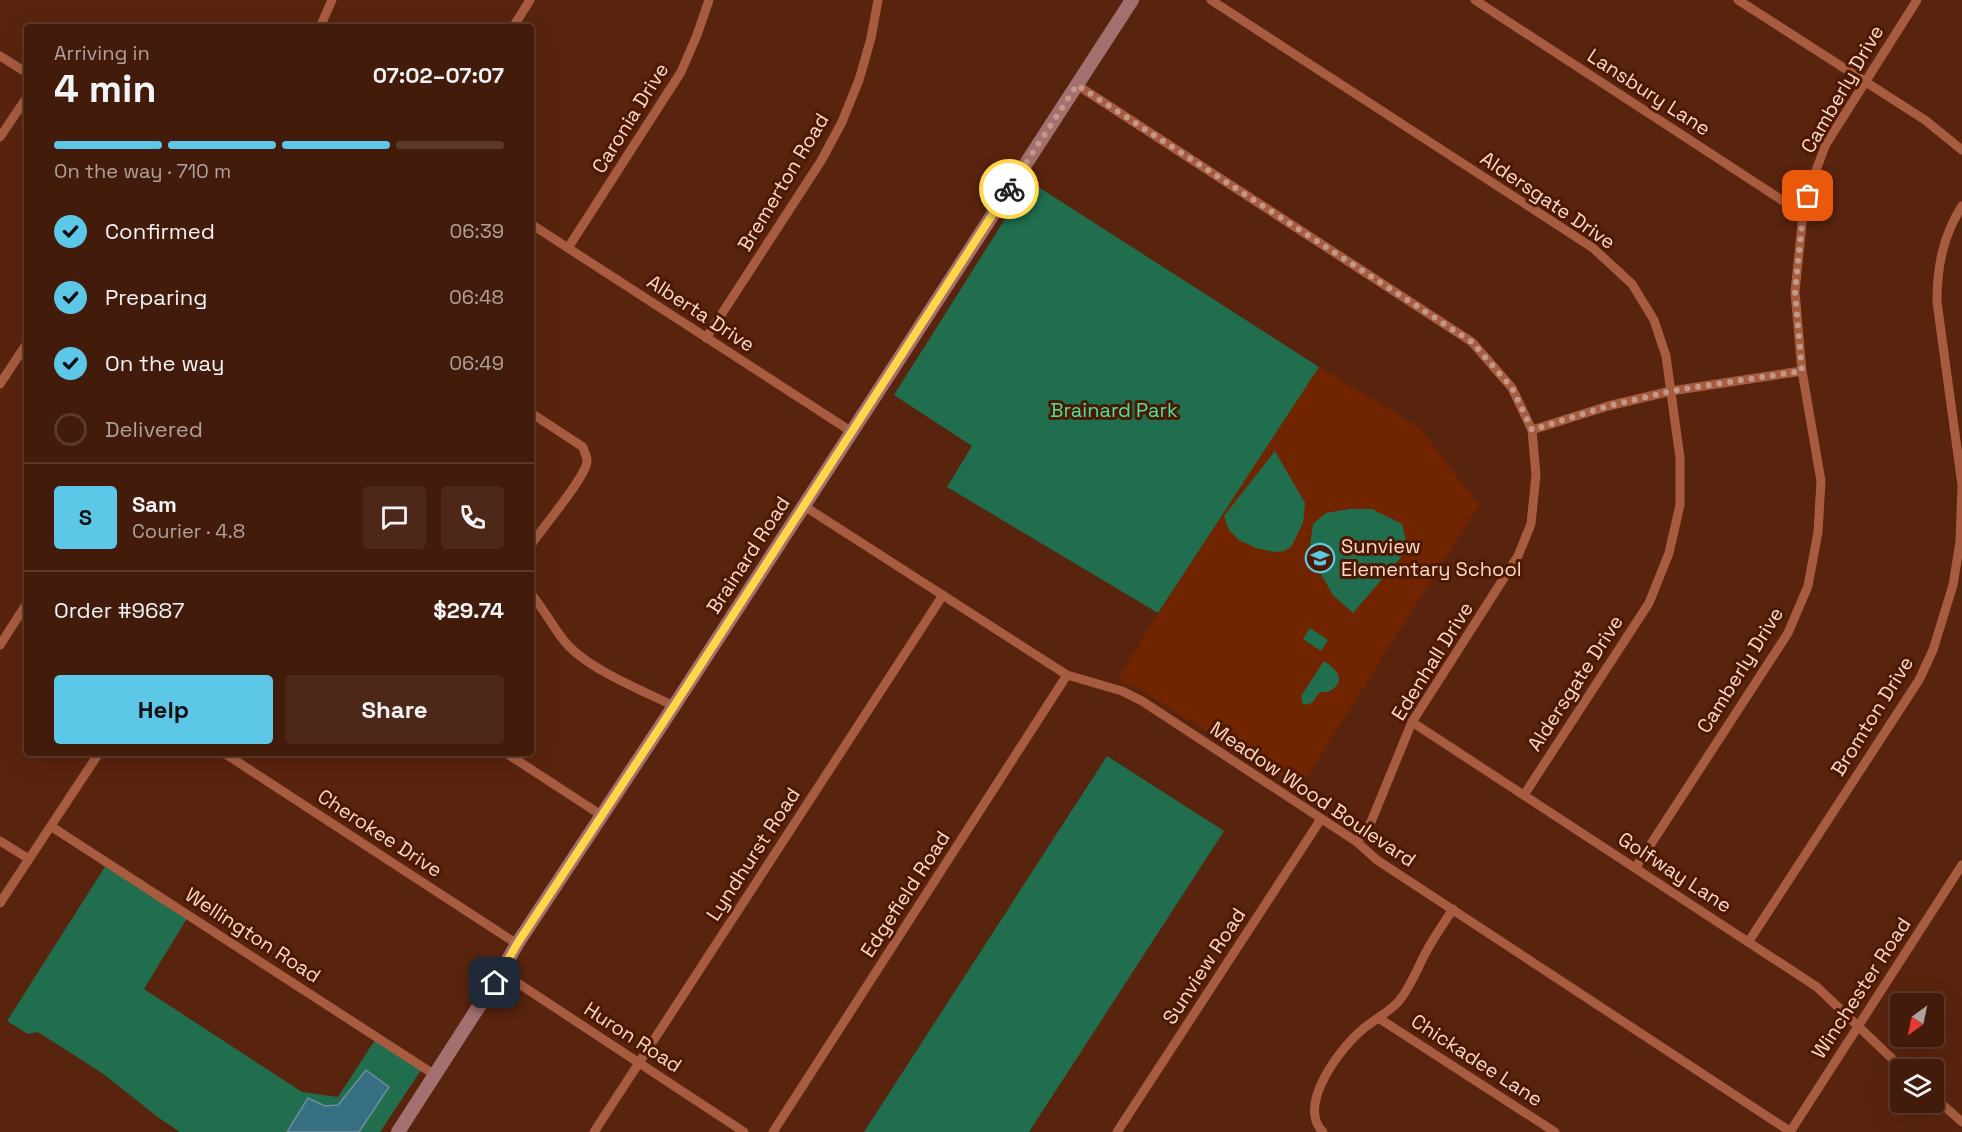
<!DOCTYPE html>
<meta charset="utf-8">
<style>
body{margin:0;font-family:"Space Grotesk",sans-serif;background:#4d2818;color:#f1f3f6;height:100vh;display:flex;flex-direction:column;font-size:22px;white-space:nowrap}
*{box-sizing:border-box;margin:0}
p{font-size:20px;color:#afa19c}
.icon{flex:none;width:33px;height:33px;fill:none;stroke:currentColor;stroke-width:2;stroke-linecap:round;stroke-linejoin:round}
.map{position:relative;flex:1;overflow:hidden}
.sheet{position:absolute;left:24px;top:24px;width:510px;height:732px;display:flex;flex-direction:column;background:#431b0a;border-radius:6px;box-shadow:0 6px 24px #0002,0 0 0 2px #5b392b}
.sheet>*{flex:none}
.needle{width:39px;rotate:213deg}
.fabs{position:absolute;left:1890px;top:993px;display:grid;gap:12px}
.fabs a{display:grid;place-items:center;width:54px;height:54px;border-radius:6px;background:#431b0a;box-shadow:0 6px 24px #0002,0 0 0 2px #5b392b;font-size:30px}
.pin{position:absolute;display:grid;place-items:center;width:51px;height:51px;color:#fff;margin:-26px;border-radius:12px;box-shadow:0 3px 9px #0006}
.courier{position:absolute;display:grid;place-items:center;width:60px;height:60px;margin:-30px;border:4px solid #ffd54a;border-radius:50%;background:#fff;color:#222;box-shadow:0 2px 8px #0007}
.head em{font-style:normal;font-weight:800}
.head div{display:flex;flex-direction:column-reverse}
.head{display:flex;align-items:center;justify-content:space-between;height:102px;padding:0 30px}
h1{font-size:39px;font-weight:800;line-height:45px}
.bar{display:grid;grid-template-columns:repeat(4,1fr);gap:9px 6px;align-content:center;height:72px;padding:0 30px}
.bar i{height:8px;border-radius:4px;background:#5b392b}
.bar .selected{background:#5dc7e8}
.bar p{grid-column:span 4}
.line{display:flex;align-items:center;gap:15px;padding:0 30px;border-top:2px solid #5b392b}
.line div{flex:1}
.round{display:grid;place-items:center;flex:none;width:63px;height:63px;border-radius:6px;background:#4d2818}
ol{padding:0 30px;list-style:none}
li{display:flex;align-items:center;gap:18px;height:66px}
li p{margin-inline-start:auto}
li .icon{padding:6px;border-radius:50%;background:#5dc7e8;color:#111;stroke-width:4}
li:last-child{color:#afa19c}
li i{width:33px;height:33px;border:3px solid #5b392b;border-radius:50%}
.cta{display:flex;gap:12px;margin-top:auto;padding:12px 30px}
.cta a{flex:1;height:69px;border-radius:6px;background:#5dc7e8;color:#111;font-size:24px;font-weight:800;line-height:69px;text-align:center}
.cta a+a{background:#4d2818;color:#f1f3f6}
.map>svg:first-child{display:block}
</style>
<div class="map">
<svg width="1962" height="1132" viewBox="0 0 1962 1132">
<rect width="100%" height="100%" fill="#59240e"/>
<polygon fill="#702400" points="1319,367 1419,427 1479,505 1299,789 1143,691 1118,680 1158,613"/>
<g fill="#206e4d">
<polygon points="1029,181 1319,367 1158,613 947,487 972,446 894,395"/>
<polygon points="1275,451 1305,503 1303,523 1291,547 1284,551 1274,552 1256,548 1239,540 1229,530 1224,516"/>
<polygon points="1350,509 1372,509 1402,524 1408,549 1353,613 1333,595 1309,553 1313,524 1326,513"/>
<polygon points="1310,628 1328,640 1321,651 1303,639"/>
<path d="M1324,661C1337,669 1348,682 1328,692H1320L1312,703L1303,705L1301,696Z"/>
<polygon points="1107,756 1224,831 1029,1132 864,1132"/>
<polygon points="108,862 189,915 144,989 302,1092 338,1097 377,1037 423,1067 380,1132 359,1132 389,1087 338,1105 325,1106 308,1099 287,1132 180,1132 159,1118 102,1073 38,1032 28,1034 7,1021"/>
</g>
<polygon fill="#366f82" stroke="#718e98" stroke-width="1.5" points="366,1070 389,1087 359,1132 287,1132 308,1098 325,1106 338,1105"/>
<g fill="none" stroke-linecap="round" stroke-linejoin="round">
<g stroke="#a75c40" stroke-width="9">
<polyline points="1211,0 1593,248 1632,284 1654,320 1666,356 1680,458 1680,505 1669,553 1649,603 1524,795"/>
<polyline points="1475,0 1803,214"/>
<polyline points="1738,0 1925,120 1962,150"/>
<polyline points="320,27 332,0"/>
<polyline points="513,27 530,0"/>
<polyline points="0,56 27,73"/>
<polyline points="1077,85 1472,342 1512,388 1532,430 1536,475 1531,524 1518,556 1412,722 1371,822 1357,842"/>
<polyline points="0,137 27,97"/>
<polyline points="531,224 852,432"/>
<polyline points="568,248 681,72 697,35 709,0"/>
<polyline points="706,338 821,161 842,122 859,80 871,38 878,0"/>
<polyline points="0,384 27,343"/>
<path d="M531,413L583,447C584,451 587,457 587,461C587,476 542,528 531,545"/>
<polyline points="1532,430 1608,406 1671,391 1802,371"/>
<polyline points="804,506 1067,675 1122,691 1142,701 1357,842 1377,860 1791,1132"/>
<path d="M531,594C544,609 553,628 566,643C588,669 643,691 674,706"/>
<polyline points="0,645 27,603"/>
<polyline points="1412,722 1817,987 1904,1070"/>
<polyline points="224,753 517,944"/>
<polyline points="506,753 601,815"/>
<polyline points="52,827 435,1075"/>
<polyline points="0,841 29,859"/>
<polyline points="1636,867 1788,633 1808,586 1818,532 1821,481 1802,371 1795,292 1803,214 1813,178 1826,144 1917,0"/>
<polyline points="0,903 99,753"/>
<path d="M1749,941L1919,680L1933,650L1953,585L1960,542L1962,485L1937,302C1937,266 1943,236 1962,206"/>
<polyline points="501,972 744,1132"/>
<polyline points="1380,1019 1555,1132"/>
<polyline points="1934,1097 1962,1122"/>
<polyline points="594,1132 943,595"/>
<polyline points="773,1132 1067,675"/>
<polyline points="1117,1132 1321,819"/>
<path d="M1323,1132C1296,1105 1341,1047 1363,1029C1375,1019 1388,1013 1399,1001C1411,986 1417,969 1426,952C1434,937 1444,923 1453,909"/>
<polyline points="1790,1132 1962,865"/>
</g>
<polyline stroke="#a36f6f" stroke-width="14" points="398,1132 501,972 517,944 674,706 1132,0"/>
</g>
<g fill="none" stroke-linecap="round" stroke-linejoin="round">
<polyline stroke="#c29989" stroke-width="6" stroke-dasharray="0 10.8" points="1009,189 1077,85 1472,342 1512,388 1532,430 1608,406 1671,391 1802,371 1795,292 1803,214 1808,196"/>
<polyline stroke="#ffd54a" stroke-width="8" points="495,983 517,944 674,706 1009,189"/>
</g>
<defs>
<g id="school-ring" transform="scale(1.5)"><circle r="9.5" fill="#4d1903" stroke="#5dc7e8" stroke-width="1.5"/><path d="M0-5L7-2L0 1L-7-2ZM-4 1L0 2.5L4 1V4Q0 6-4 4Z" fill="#5dc7e8"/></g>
</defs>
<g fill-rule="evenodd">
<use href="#school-ring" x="1320" y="558"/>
</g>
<g text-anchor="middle" stroke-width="6" stroke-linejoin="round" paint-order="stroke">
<g font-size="20" fill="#fbd8cb" stroke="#4d1903">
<text transform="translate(1842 89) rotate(-60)" y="7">Camberly Drive</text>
<text transform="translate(1649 92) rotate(33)" y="7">Lansbury Lane</text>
<text transform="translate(630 118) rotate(-58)" y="7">Caronia Drive</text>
<text transform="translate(783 182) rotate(-59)" y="7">Bremerton Road</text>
<text transform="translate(1548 200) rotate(34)" y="7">Aldersgate Drive</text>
<text transform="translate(701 313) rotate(33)" y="7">Alberta Drive</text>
<text transform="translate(748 555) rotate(-57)" y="7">Brainard Road</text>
<text transform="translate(1432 661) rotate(-58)" y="7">Edenhall Drive</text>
<text transform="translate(1740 670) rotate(-58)" y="7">Camberly Drive</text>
<text transform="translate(1575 683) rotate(-57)" y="7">Aldersgate Drive</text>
<text transform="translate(1872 716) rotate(-58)" y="7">Bromton Drive</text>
<text transform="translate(1313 794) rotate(34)" y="7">Meadow Wood Boulevard</text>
<text transform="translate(380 833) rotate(33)" y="7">Cherokee Drive</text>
<text transform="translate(753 854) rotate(-57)" y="7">Lyndhurst Road</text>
<text transform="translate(1675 872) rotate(33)" y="7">Golfway Lane</text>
<text transform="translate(905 894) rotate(-57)" y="7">Edgefield Road</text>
<text transform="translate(253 935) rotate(33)" y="7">Wellington Road</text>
<text transform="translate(1204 966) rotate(-57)" y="7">Sunview Road</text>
<text transform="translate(1861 988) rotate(-57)" y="7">Winchester Road</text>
<text transform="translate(633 1037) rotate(33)" y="7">Huron Road</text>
<text transform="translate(1477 1060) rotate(33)" y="7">Chickadee Lane</text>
</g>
<g font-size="20" fill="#4ae2a3" stroke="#4d1903">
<text x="1114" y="417">Brainard Park</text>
</g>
<g font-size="20" fill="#fbd8cb" stroke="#4d1903" text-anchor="start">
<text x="1341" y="553">Sunview<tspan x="1341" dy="23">Elementary School</tspan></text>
</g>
</g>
</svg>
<div class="fabs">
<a><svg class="needle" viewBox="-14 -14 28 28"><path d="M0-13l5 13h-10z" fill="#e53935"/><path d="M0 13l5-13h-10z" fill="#afa19c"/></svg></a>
<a><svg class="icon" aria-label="layers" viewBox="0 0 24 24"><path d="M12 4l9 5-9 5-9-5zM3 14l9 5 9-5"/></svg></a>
</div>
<div class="pin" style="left:1808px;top:196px;background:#ea580c"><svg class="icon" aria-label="bag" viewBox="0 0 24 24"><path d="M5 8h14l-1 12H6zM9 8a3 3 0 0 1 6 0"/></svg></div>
<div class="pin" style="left:495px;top:983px;background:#1f2937"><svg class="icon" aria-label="home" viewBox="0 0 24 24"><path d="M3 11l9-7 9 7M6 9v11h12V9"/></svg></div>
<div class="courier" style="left:1009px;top:189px"><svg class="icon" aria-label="bike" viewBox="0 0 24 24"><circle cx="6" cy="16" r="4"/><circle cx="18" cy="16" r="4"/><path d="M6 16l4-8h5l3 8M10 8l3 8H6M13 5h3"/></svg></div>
<section class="sheet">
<div class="head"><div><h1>4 min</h1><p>Arriving in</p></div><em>07:02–07:07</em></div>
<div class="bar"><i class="selected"></i><i class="selected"></i><i class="selected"></i><i></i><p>On the way · 710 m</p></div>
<ol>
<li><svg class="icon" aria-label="check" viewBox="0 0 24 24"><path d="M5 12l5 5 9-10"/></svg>Confirmed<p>06:39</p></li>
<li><svg class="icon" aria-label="check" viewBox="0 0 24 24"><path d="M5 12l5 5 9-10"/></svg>Preparing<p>06:48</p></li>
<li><svg class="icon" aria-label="check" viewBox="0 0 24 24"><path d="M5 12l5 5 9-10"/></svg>On the way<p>06:49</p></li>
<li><i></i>Delivered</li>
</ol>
<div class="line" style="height:108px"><b class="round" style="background:#5dc7e8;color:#111">S</b><div><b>Sam</b><p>Courier · 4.8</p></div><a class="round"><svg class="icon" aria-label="chat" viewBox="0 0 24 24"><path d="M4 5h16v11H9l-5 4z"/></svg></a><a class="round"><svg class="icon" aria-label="phone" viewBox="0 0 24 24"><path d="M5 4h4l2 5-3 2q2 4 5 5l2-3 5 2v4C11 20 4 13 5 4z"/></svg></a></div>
<div class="line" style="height:78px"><div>Order #9687</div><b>$29.74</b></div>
<div class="cta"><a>Help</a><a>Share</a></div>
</section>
</div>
